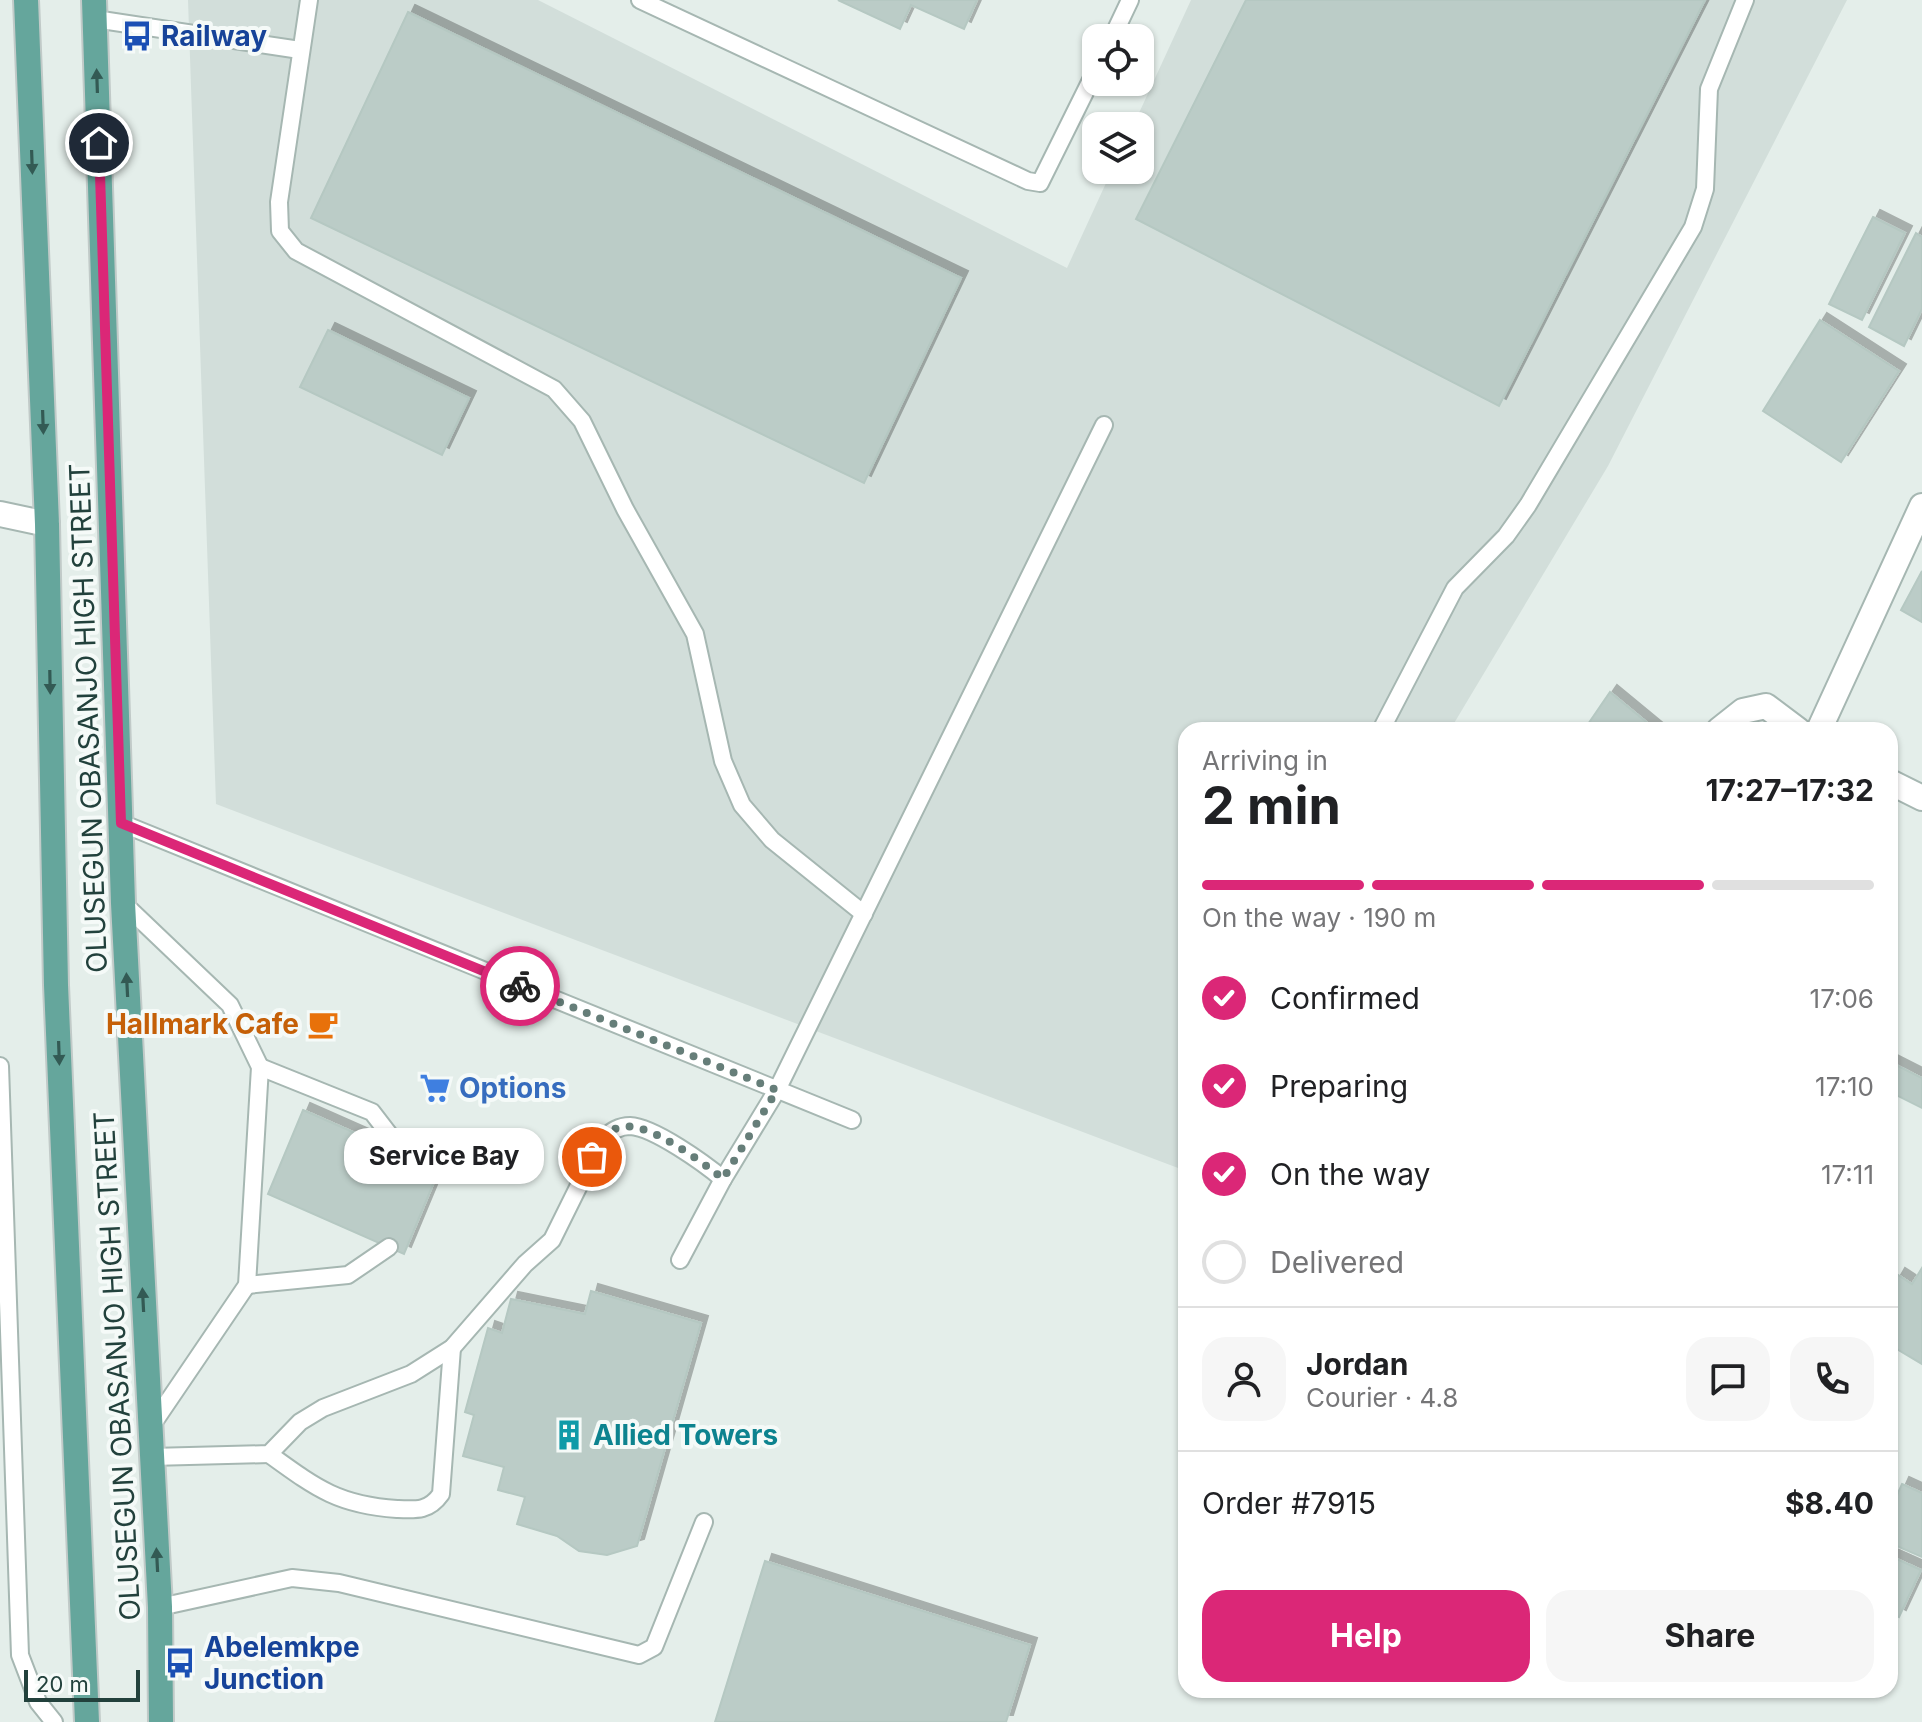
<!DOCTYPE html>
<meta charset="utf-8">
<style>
body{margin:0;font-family:Inter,sans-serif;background:#f6f6f6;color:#202124;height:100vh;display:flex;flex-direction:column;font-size:30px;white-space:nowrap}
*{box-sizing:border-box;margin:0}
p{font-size:26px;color:#757577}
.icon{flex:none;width:44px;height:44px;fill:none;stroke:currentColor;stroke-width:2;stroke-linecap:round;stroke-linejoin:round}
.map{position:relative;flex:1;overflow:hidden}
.sheet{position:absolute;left:1178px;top:722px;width:720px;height:976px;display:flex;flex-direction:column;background:#fff;border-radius:24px;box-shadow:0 2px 6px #0004}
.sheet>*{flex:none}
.buttons{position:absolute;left:1082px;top:24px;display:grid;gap:16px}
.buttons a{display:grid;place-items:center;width:72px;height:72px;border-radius:16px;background:#fff;box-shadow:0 2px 6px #0004;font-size:40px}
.scale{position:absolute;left:24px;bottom:20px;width:116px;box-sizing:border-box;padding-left:8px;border:4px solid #22413c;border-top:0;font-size:22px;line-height:28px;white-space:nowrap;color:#22413c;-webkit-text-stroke:6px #f5faf8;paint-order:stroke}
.pin{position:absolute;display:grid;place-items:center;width:68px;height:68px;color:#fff;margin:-34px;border:4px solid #fff;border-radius:50%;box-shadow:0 2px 8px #0007}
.courier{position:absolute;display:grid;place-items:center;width:80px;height:80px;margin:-40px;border:6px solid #db2777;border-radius:50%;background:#fff;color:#222;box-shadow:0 2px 10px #0007}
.bubble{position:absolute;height:56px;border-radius:24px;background:#fff;box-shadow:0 2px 6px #0004;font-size:26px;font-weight:700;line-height:56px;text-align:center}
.overview em{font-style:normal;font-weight:700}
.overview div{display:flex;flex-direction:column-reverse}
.overview{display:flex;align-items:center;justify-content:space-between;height:136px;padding:0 24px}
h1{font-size:52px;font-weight:700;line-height:60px}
.bar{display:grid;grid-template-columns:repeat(4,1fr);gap:12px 8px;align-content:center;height:96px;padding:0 24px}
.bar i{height:10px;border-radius:6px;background:#e0e0e0}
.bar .current{background:#db2777}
.bar p{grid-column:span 4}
.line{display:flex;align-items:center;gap:20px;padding:0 24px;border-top:2px solid #e0e0e0}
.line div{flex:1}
.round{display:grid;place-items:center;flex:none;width:84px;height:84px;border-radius:24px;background:#f6f6f6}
ol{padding:0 24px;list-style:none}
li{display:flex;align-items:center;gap:24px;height:88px}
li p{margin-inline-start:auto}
li .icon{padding:8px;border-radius:50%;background:#db2777;color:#fff;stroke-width:4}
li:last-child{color:#757577}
li i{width:44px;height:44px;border:4px solid #e0e0e0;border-radius:50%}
.primary-button{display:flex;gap:16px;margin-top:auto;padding:16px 24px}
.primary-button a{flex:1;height:92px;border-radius:24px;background:#db2777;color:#fff;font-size:32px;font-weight:700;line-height:92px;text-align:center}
.primary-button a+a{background:#f6f6f6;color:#202124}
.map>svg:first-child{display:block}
</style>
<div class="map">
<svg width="1922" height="1722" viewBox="0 0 1922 1722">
<defs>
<filter id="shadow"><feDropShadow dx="7" dy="-7" stdDeviation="0" flood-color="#0004"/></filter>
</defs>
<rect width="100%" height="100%" fill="#e4eeea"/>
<polygon fill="#d2deda" points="188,0 538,0 1067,268 1112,170 1140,170 1140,126 1133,126 1191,0 1847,0 1608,466 1450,730 1186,730 1186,1171 216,804"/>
<g fill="#bbccc7" stroke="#b5c8c2" stroke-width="2" filter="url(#shadow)">
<polygon points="838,0 977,0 964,29 911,5 900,29"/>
<polygon points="1246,0 1705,0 1499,406 1136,219"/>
<polygon points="408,12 961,278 864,483 311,218"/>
<polygon points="1873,217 1905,233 1862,320 1829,304"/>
<polygon points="1916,233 1922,237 1922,309 1904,346 1869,327"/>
<polygon points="1820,320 1899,371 1841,462 1763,411"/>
<polygon points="328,330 469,398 442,455 300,387"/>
<polygon points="1922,571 1922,622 1901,610"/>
<polygon points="1610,692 1656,730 1584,730"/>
<polygon points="1890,1062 1922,1078 1922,1108 1890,1092"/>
<polygon points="303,1110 439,1170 404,1254 268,1194"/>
<polygon points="1922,1268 1922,1364 1890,1345 1890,1289 1898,1275 1912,1284"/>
<polygon points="591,1291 701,1323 637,1546 607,1555 579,1551 557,1536 517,1524 525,1497 498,1490 504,1467 463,1456 474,1415 465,1412 488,1328 502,1333 511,1299 585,1314"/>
<polygon points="1902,1484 1922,1493 1922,1557 1890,1543 1890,1511"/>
<polygon points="1890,1556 1921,1570 1899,1617 1890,1612"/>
<polygon points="765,1561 1030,1645 1006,1722 715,1722"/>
</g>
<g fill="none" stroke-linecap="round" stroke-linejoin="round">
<g stroke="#a6b7b2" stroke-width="20">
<g id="service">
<polyline points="309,0 279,202 280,231 296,251 554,389 582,421 625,509 695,634 723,761 742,805 772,840 864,914"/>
<polyline points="640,0 1028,181 1040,183 1096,70"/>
<polyline points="95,19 300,50"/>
<polyline points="1112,38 1130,0"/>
<polyline points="1381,730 1455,588 1506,536 1528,505 1693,227 1705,189 1709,89 1745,0"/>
<polyline points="121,823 852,1120"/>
<polyline points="123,903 230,1005 260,1067 247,1285 150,1428"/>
<polyline points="0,1066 20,1655 38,1702 54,1722"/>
<polyline points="260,1067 372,1112 405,1155"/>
<polyline points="723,1179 777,1090 1104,425"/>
<polyline points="247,1285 348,1275 389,1247"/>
<path d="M269,1454C316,1488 338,1505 397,1509C417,1510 429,1511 441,1494L452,1348"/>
<path d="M151,1457L269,1454L300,1422L323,1408L411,1374L452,1348L525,1264L552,1240L602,1139C611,1132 618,1126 630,1126C654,1127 705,1164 723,1179L680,1260"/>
<polyline points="160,1607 292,1578 339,1583 639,1655 654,1647 704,1522"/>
</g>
</g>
<g stroke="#a6b7b2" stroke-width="28">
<g id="minor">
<polyline points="0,514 47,524"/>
<polyline points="1719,730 1743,711 1766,706 1798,730"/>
<polyline points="1819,730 1922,506"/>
<polyline points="1890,782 1922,798"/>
</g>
</g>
<g stroke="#c1cac8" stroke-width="28">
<g id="primary">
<polyline points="26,0 47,524 56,985 87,1722"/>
<polyline points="94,0 123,903 160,1607 161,1722"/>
</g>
</g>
<use href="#service" stroke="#fff" stroke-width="16"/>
<use href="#minor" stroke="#fff" stroke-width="24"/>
<use href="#primary" stroke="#65a69c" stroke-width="24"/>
</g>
<defs><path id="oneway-solid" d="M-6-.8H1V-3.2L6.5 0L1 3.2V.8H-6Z" transform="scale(2)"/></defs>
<g fill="#335a54">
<use href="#oneway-solid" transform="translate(97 81) rotate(-92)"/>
<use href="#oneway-solid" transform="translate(32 162) rotate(88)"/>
<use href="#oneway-solid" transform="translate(43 422) rotate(88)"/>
<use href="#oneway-solid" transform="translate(50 682) rotate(89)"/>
<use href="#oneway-solid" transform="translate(127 985) rotate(-93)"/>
<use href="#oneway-solid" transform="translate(59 1053) rotate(88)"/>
<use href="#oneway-solid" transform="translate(143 1300) rotate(-93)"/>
<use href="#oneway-solid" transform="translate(157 1560) rotate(-93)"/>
</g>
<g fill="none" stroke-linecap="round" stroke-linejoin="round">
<path stroke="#667e79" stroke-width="8" stroke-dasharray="0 14.4" d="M520,986L777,1090L723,1179C704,1163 643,1117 617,1128C604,1134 599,1146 592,1157"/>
<polyline stroke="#db2777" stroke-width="10" points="99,143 121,823 520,986"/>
</g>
<defs>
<g id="bus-bare" transform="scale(2.4)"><path d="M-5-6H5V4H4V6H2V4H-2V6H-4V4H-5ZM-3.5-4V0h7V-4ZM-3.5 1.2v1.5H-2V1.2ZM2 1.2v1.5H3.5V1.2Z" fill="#1a4fb4" stroke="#f5faf8" stroke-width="2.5" paint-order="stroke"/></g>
<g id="cafe-bare" transform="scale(2.4)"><path d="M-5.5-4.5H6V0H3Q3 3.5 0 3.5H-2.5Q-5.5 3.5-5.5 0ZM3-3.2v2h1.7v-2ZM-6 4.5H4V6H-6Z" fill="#e8710a" stroke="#f5faf8" stroke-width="2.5" paint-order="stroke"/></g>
<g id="supermarket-bare" transform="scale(2.4)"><path d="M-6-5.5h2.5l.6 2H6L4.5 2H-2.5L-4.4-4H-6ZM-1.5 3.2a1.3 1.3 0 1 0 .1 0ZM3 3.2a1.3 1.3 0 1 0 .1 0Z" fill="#3f7fe0" stroke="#f5faf8" stroke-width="2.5" paint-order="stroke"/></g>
<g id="building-bare" transform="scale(2.4)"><path d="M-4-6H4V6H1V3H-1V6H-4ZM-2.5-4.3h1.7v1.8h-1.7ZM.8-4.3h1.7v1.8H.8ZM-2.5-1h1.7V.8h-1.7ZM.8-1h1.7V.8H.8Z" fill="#0f9aa8" stroke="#f5faf8" stroke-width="2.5" paint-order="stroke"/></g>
</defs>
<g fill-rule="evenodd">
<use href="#bus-bare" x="137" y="36"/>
<use href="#cafe-bare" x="323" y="1024"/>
<use href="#supermarket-bare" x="435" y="1088"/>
<use href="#building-bare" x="569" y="1435"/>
<use href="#bus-bare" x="180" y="1663"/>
</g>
<g text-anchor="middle" stroke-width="8" stroke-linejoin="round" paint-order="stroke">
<g font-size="28" font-weight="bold" fill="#164399" stroke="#f5faf8" text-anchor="start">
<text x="161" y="46">Railway</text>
<text x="204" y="1657">Abelemkpe<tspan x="204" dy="32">Junction</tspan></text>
</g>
<g font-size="28" fill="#22413c" stroke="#f5faf8">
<text transform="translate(88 718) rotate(-92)" y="10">OLUSEGUN OBASANJO HIGH STREET</text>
<text transform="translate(117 1366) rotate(-93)" y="10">OLUSEGUN OBASANJO HIGH STREET</text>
</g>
<g font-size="28" font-weight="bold" fill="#c56008" stroke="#f5faf8" text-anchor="end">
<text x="299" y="1034">Hallmark Cafe</text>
</g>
<g font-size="28" font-weight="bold" fill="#366cbe" stroke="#f5faf8" text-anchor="start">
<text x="459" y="1098">Options</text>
</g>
<g font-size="28" font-weight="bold" fill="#0d838f" stroke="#f5faf8" text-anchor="start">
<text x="593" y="1445">Allied Towers</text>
</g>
</g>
</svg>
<div class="buttons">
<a><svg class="icon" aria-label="locate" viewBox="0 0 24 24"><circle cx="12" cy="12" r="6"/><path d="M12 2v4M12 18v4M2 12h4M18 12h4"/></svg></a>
<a><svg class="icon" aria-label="layers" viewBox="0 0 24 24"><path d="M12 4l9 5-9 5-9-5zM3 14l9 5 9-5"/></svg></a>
</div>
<div class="scale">20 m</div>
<div class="pin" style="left:592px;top:1157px;background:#ea580c"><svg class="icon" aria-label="bag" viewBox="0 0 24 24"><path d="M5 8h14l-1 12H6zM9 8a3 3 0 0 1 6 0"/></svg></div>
<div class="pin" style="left:99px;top:143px;background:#1f2937"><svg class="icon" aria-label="home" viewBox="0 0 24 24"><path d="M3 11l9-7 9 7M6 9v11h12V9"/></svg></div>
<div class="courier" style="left:520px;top:986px"><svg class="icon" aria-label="bike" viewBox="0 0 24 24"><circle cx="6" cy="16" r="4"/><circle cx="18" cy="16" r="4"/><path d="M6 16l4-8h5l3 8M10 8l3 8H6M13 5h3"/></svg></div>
<div class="bubble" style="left:344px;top:1128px;width:200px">Service Bay</div>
<section class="sheet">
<div class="overview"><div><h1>2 min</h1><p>Arriving in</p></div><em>17:27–17:32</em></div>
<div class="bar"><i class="current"></i><i class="current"></i><i class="current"></i><i></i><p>On the way · 190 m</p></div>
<ol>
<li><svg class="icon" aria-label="check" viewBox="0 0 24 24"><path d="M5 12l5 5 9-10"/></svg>Confirmed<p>17:06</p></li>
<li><svg class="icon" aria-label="check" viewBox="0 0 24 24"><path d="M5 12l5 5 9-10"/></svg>Preparing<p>17:10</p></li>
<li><svg class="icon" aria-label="check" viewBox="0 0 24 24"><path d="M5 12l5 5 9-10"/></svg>On the way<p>17:11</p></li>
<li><i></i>Delivered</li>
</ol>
<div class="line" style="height:144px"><a class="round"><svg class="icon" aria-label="person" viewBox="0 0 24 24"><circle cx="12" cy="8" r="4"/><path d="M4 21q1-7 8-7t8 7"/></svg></a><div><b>Jordan</b><p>Courier · 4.8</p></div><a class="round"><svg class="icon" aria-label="chat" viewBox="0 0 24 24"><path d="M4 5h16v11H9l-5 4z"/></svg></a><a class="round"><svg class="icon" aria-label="phone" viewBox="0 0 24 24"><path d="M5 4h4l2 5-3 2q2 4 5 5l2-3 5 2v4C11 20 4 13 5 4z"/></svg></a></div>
<div class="line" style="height:104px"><div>Order #7915</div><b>$8.40</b></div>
<div class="primary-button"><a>Help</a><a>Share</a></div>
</section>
</div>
